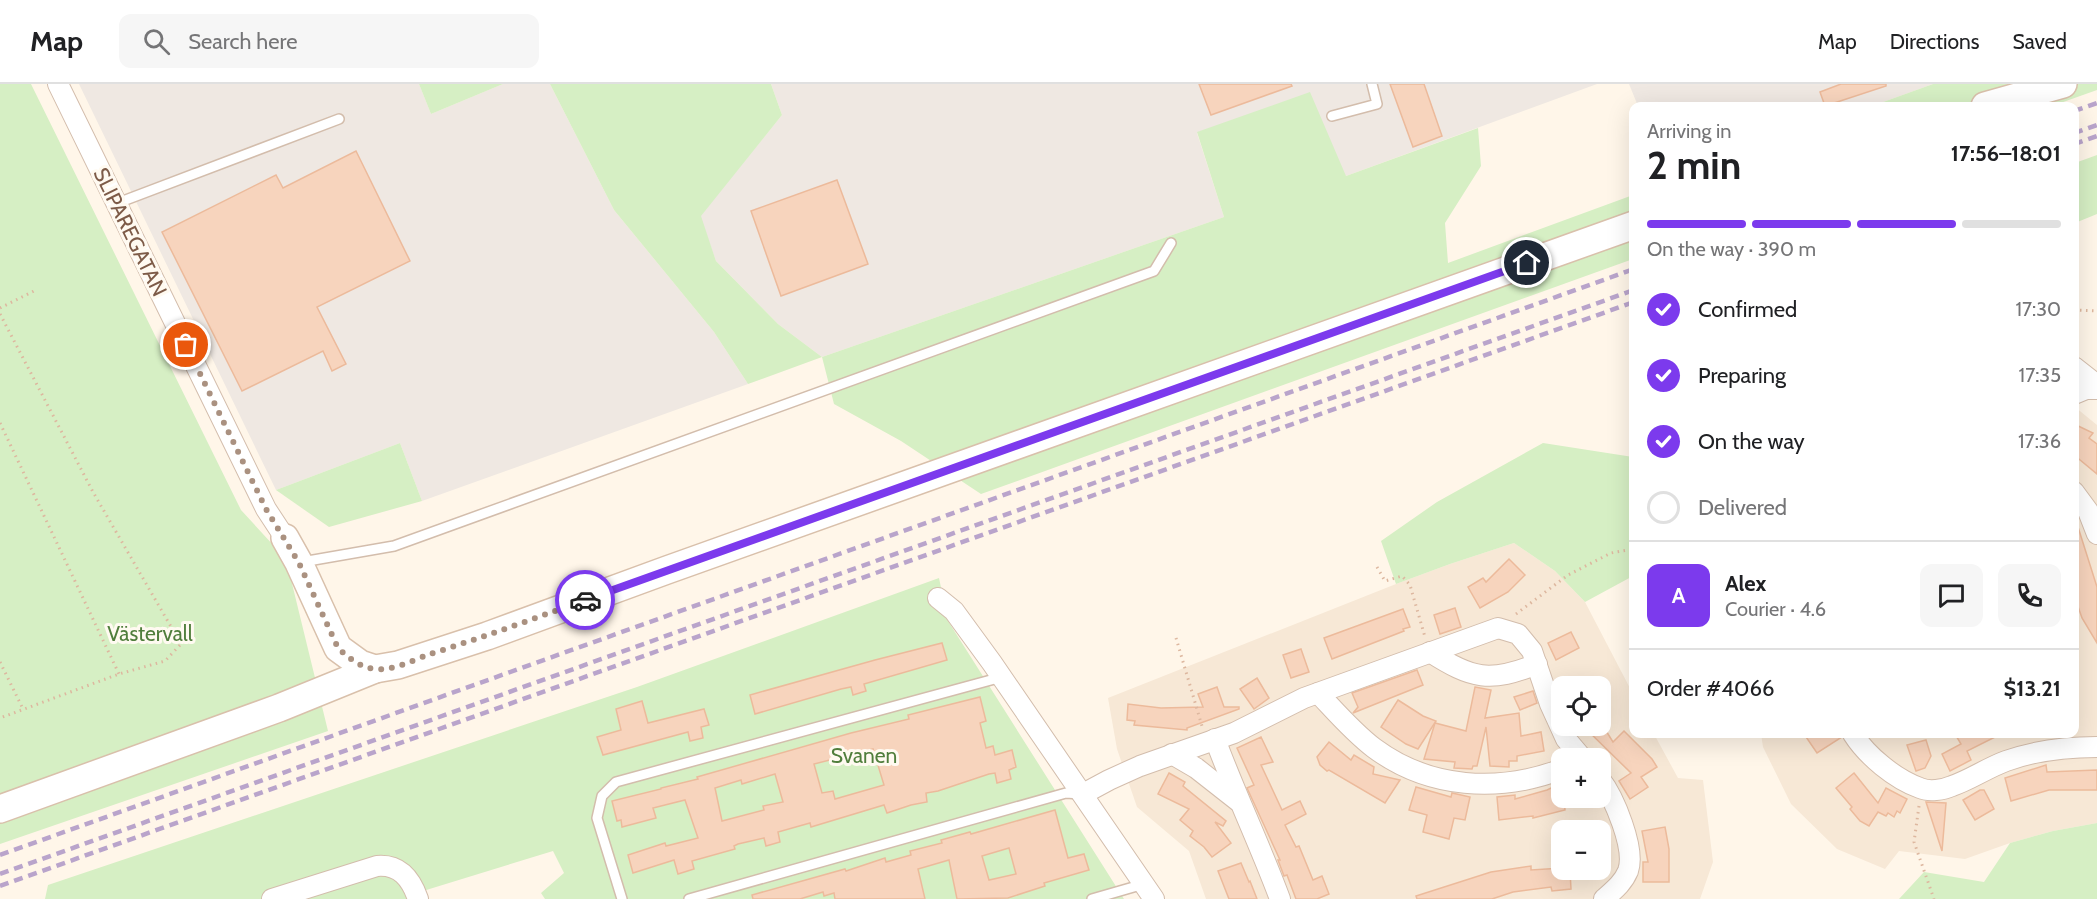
<!DOCTYPE html>
<meta charset="utf-8">
<style>
body{margin:0;font-family:Cabin,sans-serif;background:#f6f6f6;color:#202124;height:100vh;display:flex;flex-direction:column;font-size:22px;white-space:nowrap}
*{box-sizing:border-box;margin:0}
p{font-size:20px;color:#757577}
.icon{flex:none;width:33px;height:33px;fill:none;stroke:currentColor;stroke-width:2;stroke-linecap:round;stroke-linejoin:round}
.map{position:relative;flex:1;overflow:hidden}
.details{position:absolute;left:1629px;top:18px;width:450px;height:636px;display:flex;flex-direction:column;background:#fff;border-radius:12px;box-shadow:0 6px 24px #0002}
.details>*{flex:none}
.controls{position:absolute;left:1551px;top:592px;display:grid;gap:12px}
.controls a{display:grid;place-items:center;width:60px;height:60px;border-radius:12px;background:#fff;box-shadow:0 6px 24px #0002;font-size:30px}
.pin{position:absolute;display:grid;place-items:center;width:51px;height:51px;color:#fff;margin:-26px;border:3px solid #fff;border-radius:50%;box-shadow:0 2px 6px #0007}
.courier{position:absolute;display:grid;place-items:center;width:60px;height:60px;margin:-30px;border:4px solid #7c3aed;border-radius:50%;background:#fff;color:#222;box-shadow:0 2px 8px #0007}
.overview em{font-style:normal;font-weight:800}
.overview div{display:flex;flex-direction:column-reverse}
.overview{display:flex;align-items:center;justify-content:space-between;height:102px;padding:0 18px}
h1{font-size:39px;font-weight:800;line-height:45px}
.bar{display:grid;grid-template-columns:repeat(4,1fr);gap:9px 6px;align-content:center;height:72px;padding:0 18px}
.bar i{height:8px;border-radius:4px;background:#e0e0e0}
.bar .current{background:#7c3aed}
.bar p{grid-column:span 4}
.line{display:flex;align-items:center;gap:15px;padding:0 18px;border-top:2px solid #e0e0e0}
.line div{flex:1}
.round{display:grid;place-items:center;flex:none;width:63px;height:63px;border-radius:12px;background:#f6f6f6}
ol{padding:0 18px;list-style:none}
li{display:flex;align-items:center;gap:18px;height:66px}
li p{margin-inline-start:auto}
li .icon{padding:6px;border-radius:50%;background:#7c3aed;color:#fff;stroke-width:4}
li:last-child{color:#757577}
li i{width:33px;height:33px;border:3px solid #e0e0e0;border-radius:50%}
header{display:flex;align-items:center;gap:36px;box-sizing:border-box;height:84px;padding:0 30px;background:#fff;border-bottom:2px solid #e0e0e0}
header strong{font-size:28px}
nav{display:flex;gap:33px;margin-inline-start:auto;font-size:21px}
.search{width:420px;height:54px;background:#f6f6f6;display:flex;align-items:center;gap:15px;box-sizing:border-box;padding:0 21px;border-radius:12px;color:#757577;font-size:22px}
.map>svg:first-child{display:block}
</style>
<header>
<strong>Map</strong>
<div class="search"><svg class="icon" aria-label="search" viewBox="0 0 24 24"><circle cx="10" cy="10" r="6"/><path d="M15 15l6 6"/></svg>Search here</div>
<nav><a>Map</a><a>Directions</a><a>Saved</a></nav>
</header>
<div class="map">
<svg width="2097" height="815" viewBox="0 0 2097 815">
<rect width="100%" height="100%" fill="#fff6e9"/>
<g fill="#f7e8d6" fill-rule="evenodd">
<polygon points="2075,323 2097,341 2097,739 2053,747 2010,759 1965,775 1899,767 1885,785 1837,765 1791,720 1763,663 1761,650 2074,650"/>
<path d="M1514,459L1555,487L1585,518L1633,610L1634,650H1654L1678,694L1703,696L1713,778L1700,815H1206L1189,767L1137,723L1117,665L1108,614L1396,500L1450,480ZM1562,603H1600V642H1562ZM1562,675H1600V714H1562ZM1562,747H1600V786H1562Z"/>
</g>
<g fill="#efe8e2">
<polygon points="79,0 419,0 431,30 503,0 550,0 614,126 714,248 748,300 422,417 400,359 276,406"/>
<polygon points="771,0 1597,0 1346,92 1197,49 1224,133 822,273 778,240 716,177 700,132 782,31"/>
<polygon points="1629,0 1933,0 1872,22 1638,22"/>
</g>
<g fill="#d6efc4">
<polygon points="0,0 31,0 241,426 286,475 328,647 0,760"/>
<polygon points="419,0 503,0 431,30"/>
<polygon points="550,0 771,0 782,31 701,132 716,177 778,240 822,273 1224,133 1197,48 1310,8 1346,92 1478,44 1481,82 1445,139 1448,179 1633,111 1633,175 981,410 901,357 834,320 822,273 748,300 714,248 614,126"/>
<polygon points="1933,0 2097,0 2097,6 2052,22 1872,22"/>
<polygon points="2097,71 2097,130 2075,139 2075,79"/>
<polygon points="400,359 422,417 329,443 276,406"/>
<polygon points="1543,359 1633,373 1633,492 1585,518 1555,487 1514,459 1450,480 1396,500 1381,457 1437,418"/>
<polygon points="939,494 948,537 1124,815 545,815 541,809 564,789 553,767 410,811 411,815 45,815 48,801 637,603"/>
<polygon points="2097,739 2097,815 1899,815 1924,788 1984,798 2010,759 2053,747"/>
</g>
<g fill="#f7d4bd" stroke="#ecba9b" stroke-width="1.5" fill-rule="evenodd">
<polygon points="1199,0 1291,0 1292,2 1211,31"/>
<polygon points="1390,0 1424,0 1442,52 1413,63"/>
<polygon points="1841,0 1886,0 1886,2 1825,22 1820,8"/>
<polygon points="356,67 410,177 317,223 346,280 332,287 323,267 242,307 162,148 276,91 283,104"/>
<polygon points="837,96 868,180 781,212 751,127"/>
<polygon points="2074,340 2093,349 2089,354 2097,360 2097,390 2074,371"/>
<polygon points="2074,443 2078,443 2097,503 2097,559 2082,534 2074,511"/>
<polygon points="1509,475 1525,491 1508,508 1480,524 1468,503 1483,494 1486,498"/>
<polygon points="1455,524 1461,543 1440,550 1434,531"/>
<polygon points="1403,525 1410,543 1403,545 1404,547 1332,575 1324,554"/>
<polygon points="1571,548 1579,564 1556,576 1548,559"/>
<polygon points="942,559 947,576 864,600 866,607 853,611 851,603 841,605 755,630 750,611 875,576"/>
<polygon points="1301,565 1309,588 1291,594 1283,571"/>
<polygon points="1417,586 1423,601 1353,629 1358,623 1352,609"/>
<polygon points="1257,594 1269,614 1254,625 1240,605"/>
<polygon points="1217,603 1224,623 1239,623 1239,625 1187,644 1187,646 1134,641 1135,637 1127,636 1128,620 1161,624 1203,623 1198,610"/>
<polygon points="1475,603 1491,606 1485,634 1519,629 1521,652 1541,648 1544,667 1517,672 1517,677 1509,677 1509,683 1490,682 1486,643 1477,682 1473,682 1472,685 1454,684 1455,678 1424,675 1435,639 1466,647"/>
<polygon points="1533,607 1537,619 1520,626 1514,613"/>
<path d="M980,613L986,637L980,639L986,664L993,662L995,671L1012,666L1016,683L1009,686L1011,695L997,699L995,689L989,690L938,707L926,709L927,718L911,721L887,729L884,721L811,743L810,739L778,748L780,758L766,762L764,754L738,760L734,762L735,765L692,777L694,785L678,790L674,776L633,789L628,771L665,759L666,762L698,754L685,716L653,724L656,734L622,743L621,736L617,737L612,717L661,705V704L698,695L697,693L851,649L909,635L908,631ZM873,665L884,701L835,715L833,707L822,709L814,680ZM775,690L783,718L763,722L764,726L722,737L715,704L741,696L742,700Z"/>
<polygon points="1398,616 1423,632 1436,637 1418,665 1406,660 1381,643"/>
<polygon points="642,617 648,639 704,625 709,641 701,643 703,654 690,657 688,648 603,671 597,653 621,646 616,625"/>
<polygon points="1583,642 1603,642 1613,658 1624,647 1652,675 1657,683 1641,693 1648,703 1630,715 1619,697 1631,689"/>
<polygon points="1804,650 1841,650 1842,653 1817,669"/>
<polygon points="1955,650 2001,650 1967,667 1971,676 1950,687 1942,670 1961,660"/>
<polygon points="1261,653 1273,678 1261,681 1282,726 1300,717 1306,730 1285,741 1296,763 1299,762 1313,796 1322,792 1329,810 1317,815 1296,815 1287,791 1284,792 1278,776 1280,776 1247,704 1254,701 1237,664"/>
<polygon points="1926,656 1931,672 1925,684 1916,687 1907,661"/>
<polygon points="1329,658 1351,676 1354,671 1374,683 1373,690 1400,696 1385,719 1329,686 1327,687 1320,681 1317,673"/>
<polygon points="2046,681 2047,688 2097,686 2097,706 2049,706 2011,717 2005,694"/>
<polygon points="1169,689 1185,698 1183,702 1226,737 1223,742 1215,738 1231,759 1212,773 1204,763 1190,752 1193,747 1180,736 1189,725 1158,710"/>
<polygon points="1854,689 1878,719 1886,704 1907,715 1900,729 1897,727 1894,733 1888,729 1886,732 1878,728 1869,742 1860,737 1850,725 1852,723 1836,704"/>
<polygon points="1562,699 1562,714 1564,714 1565,726 1533,734 1533,732 1499,736 1497,713 1515,711 1515,715 1547,706"/>
<polygon points="1416,703 1451,713 1452,709 1470,713 1465,736 1454,734 1449,755 1423,748 1427,731 1409,726"/>
<polygon points="1980,706 1984,706 1994,725 1975,736 1963,716"/>
<polygon points="1926,718 1946,719 1942,767"/>
<path d="M1055,726L1068,774L1084,770L1089,786L1044,799L1045,802L1008,814L957,815L949,776L918,785L925,815H835L834,809L824,812L823,808L800,815H753L752,811L845,785L846,787L885,774L886,778L911,771L910,767L942,759L941,756L970,748L971,750ZM1009,764L1016,790L989,796L982,772Z"/>
<polygon points="1665,743 1669,765 1669,798 1643,798 1643,778 1648,778 1642,747"/>
<polygon points="1241,779 1249,798 1250,797 1257,815 1229,815 1218,787"/>
<polygon points="1531,782 1531,786 1562,784 1562,786 1570,786 1571,805 1552,807 1551,803 1513,808 1492,815 1417,815 1416,812 1491,788"/>
</g>
<g fill="none" stroke-linecap="round" stroke-linejoin="round">
<g stroke="#d3bdac" stroke-width="12">
<g id="lane">
<polyline points="1332,32 1377,20 1372,0"/>
<polyline points="115,120 339,35"/>
<polyline points="302,478 394,462 1154,187 1171,159"/>
<polyline points="622,815 597,734 602,712 616,698 1002,593"/>
<polyline points="689,815 1066,709 1080,710"/>
<polyline points="1092,815 1144,800"/>
</g>
</g>
<g stroke="#d3bdac" stroke-width="22">
<g id="street">
<polyline points="58,0 266,425 285,454"/>
<polyline points="2074,283 2097,301"/>
<polyline points="2074,310 2086,305 2097,305"/>
<polyline points="2074,408 2088,427 2097,450"/>
<polyline points="938,514 954,527 992,579 1154,815"/>
<path d="M1430,568C1472,595 1490,599 1537,580"/>
<path d="M1318,609C1336,628 1353,648 1374,664C1429,705 1499,709 1562,685"/>
<path d="M1853,650C1867,672 1895,695 1920,704C1929,708 1943,706 1952,702C1970,696 1987,684 2006,677C2034,667 2067,663 2097,663"/>
<path d="M1215,655C1235,709 1260,761 1280,815"/>
<polyline points="1172,670 1196,684 1238,717"/>
<path d="M1600,695C1614,713 1636,765 1628,787C1623,799 1614,806 1604,815"/>
<polyline points="1083,710 1109,696 1140,682 1234,649 1304,614 1498,544 1518,550 1532,567 1550,620 1566,655 1583,675"/>
<path d="M272,815L377,782C400,780 411,795 418,815"/>
</g>
</g>
<g stroke="#d9c0ab" stroke-width="30">
<g id="secondary">
<polyline points="1985,22 2063,0"/>
<polyline points="285,454 299,479 338,564 360,580 375,585 398,581 487,552 667,486 1634,141"/>
<polyline points="0,725 279,624 375,585"/>
</g>
</g>
<g stroke="#ddb79f" stroke-width="3" stroke-dasharray="1.5 4.5" stroke-linecap="butt">
<polyline points="0,224 34,207"/>
<polyline points="2074,226 2097,227"/>
<polyline points="0,230 93,408 181,560 165,577 119,590 0,634"/>
<polyline points="0,339 119,590"/>
<polyline points="1377,483 1385,497 1402,492 1410,501 1425,553"/>
<polyline points="1516,530 1568,491 1611,469 1634,465"/>
<polyline points="1176,554 1202,642"/>
<polyline points="0,578 23,625"/>
<polyline points="1919,722 1914,758 1934,815"/>
</g>
<use href="#lane" stroke="#fff" stroke-width="9"/>
<use href="#street" stroke="#fff" stroke-width="20"/>
<use href="#secondary" stroke="#fff" stroke-width="27"/>
<g stroke="#b9a4cb" stroke-width="4.5" stroke-dasharray="9 6" stroke-linecap="butt">
<polyline points="2074,27 2097,19"/>
<polyline points="2074,49 2097,41"/>
<polyline points="2074,60 2097,52"/>
<polyline points="0,771 1634,185"/>
<polyline points="0,790 1634,206"/>
<polyline points="0,802 1634,218"/>
</g>
</g>
<g fill="none" stroke-linecap="round" stroke-linejoin="round">
<path stroke="#aa9180" stroke-width="6" stroke-dasharray="0 10.8" d="M186,261L266,425L299,479L338,564C348,573 359,583 374,585C391,587 412,577 427,571C481,554 533,535 585,516"/>
<polyline stroke="#7c3aed" stroke-width="8" points="585,516 1527,179"/>
</g>
<g text-anchor="middle" stroke-width="6" stroke-linejoin="round" paint-order="stroke">
<g font-size="21" fill="#7d5b48" stroke="#fffaf1">
<text transform="translate(130 148) rotate(64)" y="7">SLIPAREGATAN</text>
</g>
<g font-size="21" fill="#507e3c" stroke="#fffaf1">
<text x="150" y="557">Västervall</text>
<text x="864" y="679">Svanen</text>
</g>
</g>
</svg>
<div class="controls">
<a><svg class="icon" aria-label="locate" viewBox="0 0 24 24"><circle cx="12" cy="12" r="6"/><path d="M12 2v4M12 18v4M2 12h4M18 12h4"/></svg></a>
<a>+</a>
<a>−</a>
</div>
<div class="pin" style="left:186px;top:261px;background:#ea580c"><svg class="icon" aria-label="bag" viewBox="0 0 24 24"><path d="M5 8h14l-1 12H6zM9 8a3 3 0 0 1 6 0"/></svg></div>
<div class="pin" style="left:1527px;top:179px;background:#1f2937"><svg class="icon" aria-label="home" viewBox="0 0 24 24"><path d="M3 11l9-7 9 7M6 9v11h12V9"/></svg></div>
<div class="courier" style="left:585px;top:516px"><svg class="icon" aria-label="car" viewBox="0 0 24 24"><path d="M5 17H2v-5l4-1 3-4h7l3 4 3 1v5h-3M9 17h6M6 11h13"/><circle cx="7" cy="17" r="2"/><circle cx="17" cy="17" r="2"/></svg></div>
<section class="details">
<div class="overview"><div><h1>2 min</h1><p>Arriving in</p></div><em>17:56–18:01</em></div>
<div class="bar"><i class="current"></i><i class="current"></i><i class="current"></i><i></i><p>On the way · 390 m</p></div>
<ol>
<li><svg class="icon" aria-label="check" viewBox="0 0 24 24"><path d="M5 12l5 5 9-10"/></svg>Confirmed<p>17:30</p></li>
<li><svg class="icon" aria-label="check" viewBox="0 0 24 24"><path d="M5 12l5 5 9-10"/></svg>Preparing<p>17:35</p></li>
<li><svg class="icon" aria-label="check" viewBox="0 0 24 24"><path d="M5 12l5 5 9-10"/></svg>On the way<p>17:36</p></li>
<li><i></i>Delivered</li>
</ol>
<div class="line" style="height:108px"><b class="round" style="background:#7c3aed;color:#fff">A</b><div><b>Alex</b><p>Courier · 4.6</p></div><a class="round"><svg class="icon" aria-label="chat" viewBox="0 0 24 24"><path d="M4 5h16v11H9l-5 4z"/></svg></a><a class="round"><svg class="icon" aria-label="phone" viewBox="0 0 24 24"><path d="M5 4h4l2 5-3 2q2 4 5 5l2-3 5 2v4C11 20 4 13 5 4z"/></svg></a></div>
<div class="line" style="height:78px"><div>Order #4066</div><b>$13.21</b></div>
</section>
</div>
